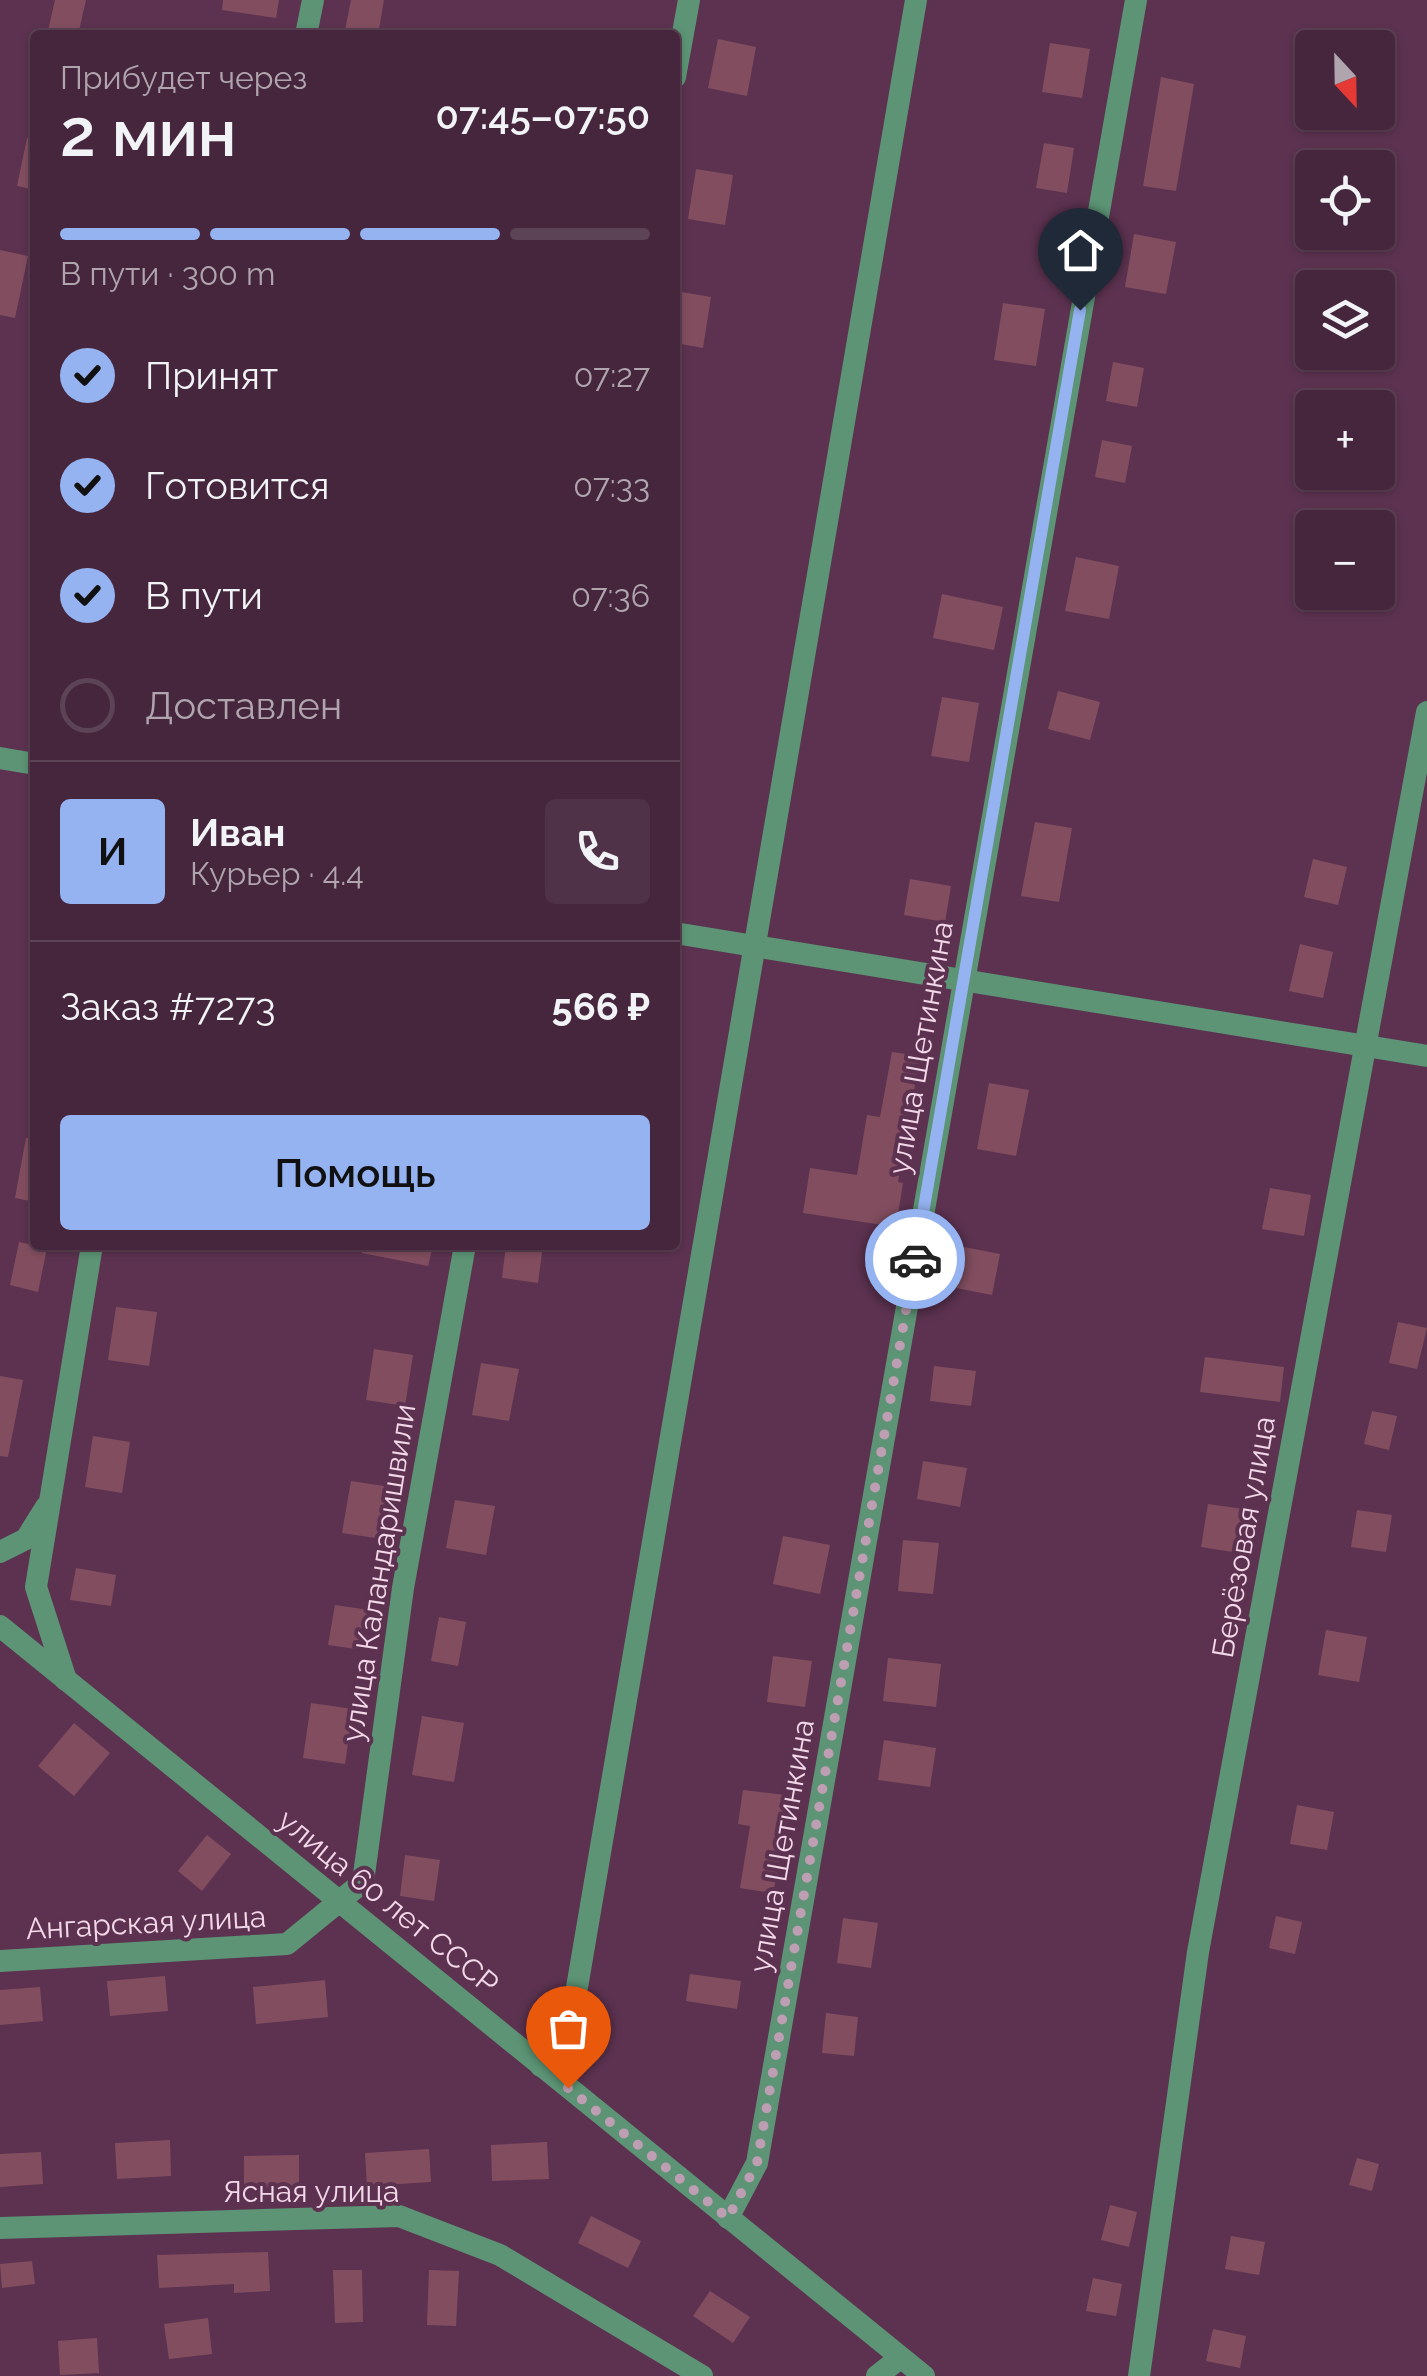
<!DOCTYPE html>
<html lang="ru">
<meta charset="utf-8">
<style>
body{margin:0;font-family:Raleway,sans-serif;background:#4f3247;color:#f1f3f6;height:100vh;display:flex;flex-direction:column;font-size:38px;white-space:nowrap}
*{box-sizing:border-box;margin:0}
p{font-size:32px;color:#b0a5af}
.icon{flex:none;width:55px;height:55px;fill:none;stroke:currentColor;stroke-width:2;stroke-linecap:round;stroke-linejoin:round}
.map{position:relative;flex:1;overflow:hidden}
.details{position:absolute;left:30px;top:30px;width:650px;height:1220px;display:flex;flex-direction:column;background:#45263c;border-radius:10px;box-shadow:0 2px 8px #0004,0 0 0 2px #5d4356}
.details>*{flex:none}
.needle{width:65px;rotate:158deg}
.fabs{position:absolute;left:1295px;top:30px;display:grid;gap:20px}
.fabs a{display:grid;place-items:center;width:100px;height:100px;border-radius:10px;background:#45263c;box-shadow:0 2px 8px #0004,0 0 0 2px #5d4356;font-size:50px}
.pin{position:absolute;display:grid;place-items:center;width:85px;height:85px;color:#fff;margin:-102px -42px;border-radius:50% 50% 50% 0;rotate:-45deg;box-shadow:0 0 10px #0007}
.pin .icon{rotate:45deg}
.courier{position:absolute;display:grid;place-items:center;width:100px;height:100px;margin:-50px;border:8px solid #95b2f1;border-radius:50%;background:#fff;color:#222;box-shadow:0 2px 12px #0007}
.summary em{font-style:normal;font-weight:600}
.summary div{display:flex;flex-direction:column-reverse}
.summary{display:flex;align-items:center;justify-content:space-between;height:170px;padding:0 30px}
h1{font-size:65px;font-weight:600;line-height:75px}
.bar{display:grid;grid-template-columns:repeat(4,1fr);gap:15px 10px;align-content:center;height:120px;padding:0 30px}
.bar i{height:12px;border-radius:8px;background:#5d4356}
.bar .on{background:#95b2f1}
.bar p{grid-column:span 4}
.line{display:flex;align-items:center;gap:25px;padding:0 30px;border-top:2px solid #5d4356}
.line div{flex:1}
.round{display:grid;place-items:center;flex:none;width:105px;height:105px;border-radius:10px;background:#4f3247}
ol{padding:0 30px;list-style:none}
li{display:flex;align-items:center;gap:30px;height:110px}
li p{margin-inline-start:auto}
li .icon{padding:10px;border-radius:50%;background:#95b2f1;color:#111;stroke-width:4}
li:last-child{color:#b0a5af}
li i{width:55px;height:55px;border:5px solid #5d4356;border-radius:50%}
.button{display:flex;gap:20px;margin-top:auto;padding:20px 30px}
.button a{flex:1;height:115px;border-radius:10px;background:#95b2f1;color:#111;font-size:40px;font-weight:600;line-height:115px;text-align:center}
.map>svg:first-child{display:block}
</style>
<div class="map">
<svg width="1427" height="2376" viewBox="0 0 1427 2376">
<rect width="100%" height="100%" fill="#5c3250"/>
<g fill="#824e5f">
<polygon points="55,0 86,0 78,35 47,35"/>
<polygon points="223,0 279,0 276,18 222,10"/>
<polygon points="351,0 384,0 378,35 344,35"/>
<polygon points="718,39 756,47 747,96 708,88"/>
<polygon points="1050,43 1090,49 1082,98 1042,92"/>
<polygon points="1161,77 1194,84 1176,191 1143,186"/>
<polygon points="27,138 35,138 35,190 17,186"/>
<polygon points="1044,143 1074,148 1067,193 1036,188"/>
<polygon points="696,169 733,175 725,225 688,219"/>
<polygon points="1134,234 1176,242 1166,294 1125,287"/>
<polygon points="0,250 28,256 15,318 0,315"/>
<polygon points="675,291 711,297 703,348 675,343"/>
<polygon points="1003,303 1045,309 1036,366 994,360"/>
<polygon points="1113,362 1144,368 1137,407 1106,401"/>
<polygon points="1102,440 1132,446 1125,483 1095,477"/>
<polygon points="1076,557 1119,566 1109,619 1065,611"/>
<polygon points="942,594 1003,607 994,650 933,638"/>
<polygon points="1058,691 1100,702 1090,740 1048,729"/>
<polygon points="942,697 979,703 969,762 931,756"/>
<polygon points="1035,822 1072,828 1059,902 1021,896"/>
<polygon points="1313,859 1347,867 1338,905 1304,897"/>
<polygon points="910,879 951,886 945,922 904,915"/>
<polygon points="1300,944 1333,952 1323,998 1289,991"/>
<polygon points="892,1052 920,1056 898,1182 903,1183 896,1227 803,1213 810,1168 857,1175 867,1115 880,1117"/>
<polygon points="989,1083 1029,1090 1016,1156 977,1149"/>
<polygon points="26,1138 35,1139 35,1202 15,1198"/>
<polygon points="1270,1188 1311,1195 1304,1236 1262,1229"/>
<polygon points="19,1242 47,1248 38,1292 10,1285"/>
<polygon points="362,1245 433,1245 428,1266 362,1253"/>
<polygon points="506,1245 543,1245 538,1283 502,1278"/>
<polygon points="964,1247 1000,1254 992,1295 956,1288"/>
<polygon points="116,1307 157,1312 149,1366 108,1360"/>
<polygon points="1398,1322 1427,1328 1417,1369 1389,1363"/>
<polygon points="374,1349 413,1355 405,1406 366,1400"/>
<polygon points="1205,1357 1284,1367 1280,1402 1200,1392"/>
<polygon points="481,1363 519,1369 509,1421 472,1415"/>
<polygon points="934,1366 976,1371 971,1406 930,1401"/>
<polygon points="0,1376 23,1380 8,1457 0,1456"/>
<polygon points="1372,1411 1397,1416 1389,1450 1364,1444"/>
<polygon points="93,1436 130,1442 122,1493 85,1487"/>
<polygon points="923,1461 967,1468 960,1507 917,1499"/>
<polygon points="351,1481 390,1487 382,1539 342,1533"/>
<polygon points="455,1500 495,1506 486,1555 446,1548"/>
<polygon points="1208,1504 1258,1511 1252,1555 1201,1547"/>
<polygon points="1357,1510 1392,1515 1386,1552 1351,1547"/>
<polygon points="783,1536 830,1545 820,1594 773,1584"/>
<polygon points="903,1540 939,1543 933,1594 898,1591"/>
<polygon points="76,1568 116,1575 111,1606 70,1600"/>
<polygon points="335,1605 369,1610 363,1650 328,1645"/>
<polygon points="439,1617 466,1622 458,1666 431,1661"/>
<polygon points="1326,1630 1367,1637 1359,1682 1318,1675"/>
<polygon points="773,1656 812,1661 805,1707 767,1702"/>
<polygon points="888,1658 941,1664 936,1707 883,1701"/>
<polygon points="311,1703 353,1709 345,1764 303,1758"/>
<polygon points="422,1716 464,1723 454,1782 412,1775"/>
<polygon points="74,1723 110,1753 74,1796 38,1766"/>
<polygon points="884,1740 936,1748 930,1787 878,1780"/>
<polygon points="743,1790 794,1796 773,1893 740,1888 750,1826 738,1824"/>
<polygon points="1297,1805 1334,1812 1327,1850 1290,1844"/>
<polygon points="207,1835 231,1854 202,1891 178,1871"/>
<polygon points="405,1855 440,1860 434,1901 400,1896"/>
<polygon points="1276,1916 1302,1922 1295,1954 1269,1948"/>
<polygon points="843,1918 878,1923 871,1968 837,1963"/>
<polygon points="690,1974 741,1981 737,2009 686,2001"/>
<polygon points="165,1976 168,2011 110,2016 107,1981"/>
<polygon points="325,1980 328,2017 256,2024 253,1987"/>
<polygon points="40,1987 43,2021 0,2025 0,1990"/>
<polygon points="826,2013 858,2017 854,2056 822,2053"/>
<polygon points="170,2140 171,2176 117,2179 115,2143"/>
<polygon points="547,2142 549,2179 492,2181 491,2145"/>
<polygon points="429,2149 431,2182 367,2186 365,2153"/>
<polygon points="41,2152 43,2184 0,2187 0,2154"/>
<polygon points="299,2155 299,2187 244,2188 244,2156"/>
<polygon points="1357,2158 1379,2164 1372,2191 1349,2185"/>
<polygon points="1110,2205 1137,2212 1129,2247 1101,2240"/>
<polygon points="591,2216 641,2241 628,2268 578,2243"/>
<polygon points="1231,2236 1265,2242 1259,2275 1225,2269"/>
<polygon points="268,2252 270,2291 234,2293 234,2284 159,2288 157,2255"/>
<polygon points="32,2261 35,2284 2,2288 0,2264"/>
<polygon points="333,2270 362,2270 363,2322 335,2323"/>
<polygon points="429,2270 459,2271 456,2326 427,2325"/>
<polygon points="1093,2278 1122,2284 1116,2316 1086,2311"/>
<polygon points="710,2291 750,2317 733,2343 693,2316"/>
<polygon points="208,2318 212,2354 169,2359 164,2324"/>
<polygon points="1213,2329 1246,2336 1240,2368 1206,2361"/>
<polygon points="97,2338 99,2373 60,2375 58,2341"/>
</g>
<g fill="none" stroke-linecap="round" stroke-linejoin="round">
<g stroke="#5c9475" stroke-width="22">
<polyline points="306,35 313,0"/>
<polyline points="675,77 689,0"/>
<polyline points="0,758 35,764"/>
<polyline points="675,933 1427,1056"/>
<polyline points="0,1552 26,1539 46,1507"/>
<polyline points="0,1626 924,2376"/>
<polyline points="66,1680 36,1587 92,1245"/>
<polyline points="0,1961 287,1944 363,1882 403,1588 465,1245"/>
<polyline points="541,2066 574,2005 916,0"/>
<polyline points="728,2218 757,2163 1136,0"/>
<polyline points="0,2228 399,2216 500,2255 702,2376"/>
<polyline points="877,2376 900,2358"/>
<polyline points="1139,2376 1198,1952 1427,712"/>
</g>
</g>
<g fill="none" stroke-linecap="round" stroke-linejoin="round">
<polyline stroke="#be9eb3" stroke-width="10" stroke-dasharray="0 18" points="568,2088 728,2218 757,2163 915,1259"/>
<polyline stroke="#95b2f1" stroke-width="12" points="915,1259 1080,310"/>
</g>
<g text-anchor="middle" stroke-width="8" stroke-linejoin="round" paint-order="stroke">
<g font-size="30" fill="#f3d8e9" stroke="#5c3250">
<text transform="translate(921 1048) rotate(-80)" y="10">улица Щетинкина</text>
<text transform="translate(1244 1537) rotate(-80)" y="10">Берёзовая улица</text>
<text transform="translate(379 1573) rotate(-81)" y="10">улица Каландаришвили</text>
<text transform="translate(782 1846) rotate(-80)" y="10">улица Щетинкина</text>
<text transform="translate(388 1902) rotate(39)" y="10">улица 60 лет СССР</text>
<text transform="translate(146 1923) rotate(-3)" y="10">Ангарская улица</text>
<text x="311" y="2202">Ясная улица</text>
</g>
</g>
</svg>
<div class="fabs">
<a><svg class="needle" viewBox="-14 -14 28 28"><path d="M0-13l5 13h-10z" fill="#e53935"/><path d="M0 13l5-13h-10z" fill="#b0a5af"/></svg></a>
<a><svg class="icon" aria-label="locate" viewBox="0 0 24 24"><circle cx="12" cy="12" r="6"/><path d="M12 2v4M12 18v4M2 12h4M18 12h4"/></svg></a>
<a><svg class="icon" aria-label="layers" viewBox="0 0 24 24"><path d="M12 4l9 5-9 5-9-5zM3 14l9 5 9-5"/></svg></a>
<a>+</a>
<a>−</a>
</div>
<div class="pin" style="left:568px;top:2088px;background:#ea580c"><svg class="icon" aria-label="bag" viewBox="0 0 24 24"><path d="M5 8h14l-1 12H6zM9 8a3 3 0 0 1 6 0"/></svg></div>
<div class="pin" style="left:1080px;top:310px;background:#1f2937"><svg class="icon" aria-label="home" viewBox="0 0 24 24"><path d="M3 11l9-7 9 7M6 9v11h12V9"/></svg></div>
<div class="courier" style="left:915px;top:1259px"><svg class="icon" aria-label="car" viewBox="0 0 24 24"><path d="M5 17H2v-5l4-1 3-4h7l3 4 3 1v5h-3M9 17h6M6 11h13"/><circle cx="7" cy="17" r="2"/><circle cx="17" cy="17" r="2"/></svg></div>
<section class="details">
<div class="summary"><div><h1>2 мин</h1><p>Прибудет через</p></div><em>07:45–07:50</em></div>
<div class="bar"><i class="on"></i><i class="on"></i><i class="on"></i><i></i><p>В пути · 300 m</p></div>
<ol>
<li><svg class="icon" aria-label="check" viewBox="0 0 24 24"><path d="M5 12l5 5 9-10"/></svg>Принят<p>07:27</p></li>
<li><svg class="icon" aria-label="check" viewBox="0 0 24 24"><path d="M5 12l5 5 9-10"/></svg>Готовится<p>07:33</p></li>
<li><svg class="icon" aria-label="check" viewBox="0 0 24 24"><path d="M5 12l5 5 9-10"/></svg>В пути<p>07:36</p></li>
<li><i></i>Доставлен</li>
</ol>
<div class="line" style="height:180px"><b class="round" style="background:#95b2f1;color:#111">И</b><div><b>Иван</b><p>Курьер · 4.4</p></div><a class="round"><svg class="icon" aria-label="phone" viewBox="0 0 24 24"><path d="M5 4h4l2 5-3 2q2 4 5 5l2-3 5 2v4C11 20 4 13 5 4z"/></svg></a></div>
<div class="line" style="height:130px"><div>Заказ #7273</div><b>566 ₽</b></div>
<div class="button"><a>Помощь</a></div>
</section>
</div>
